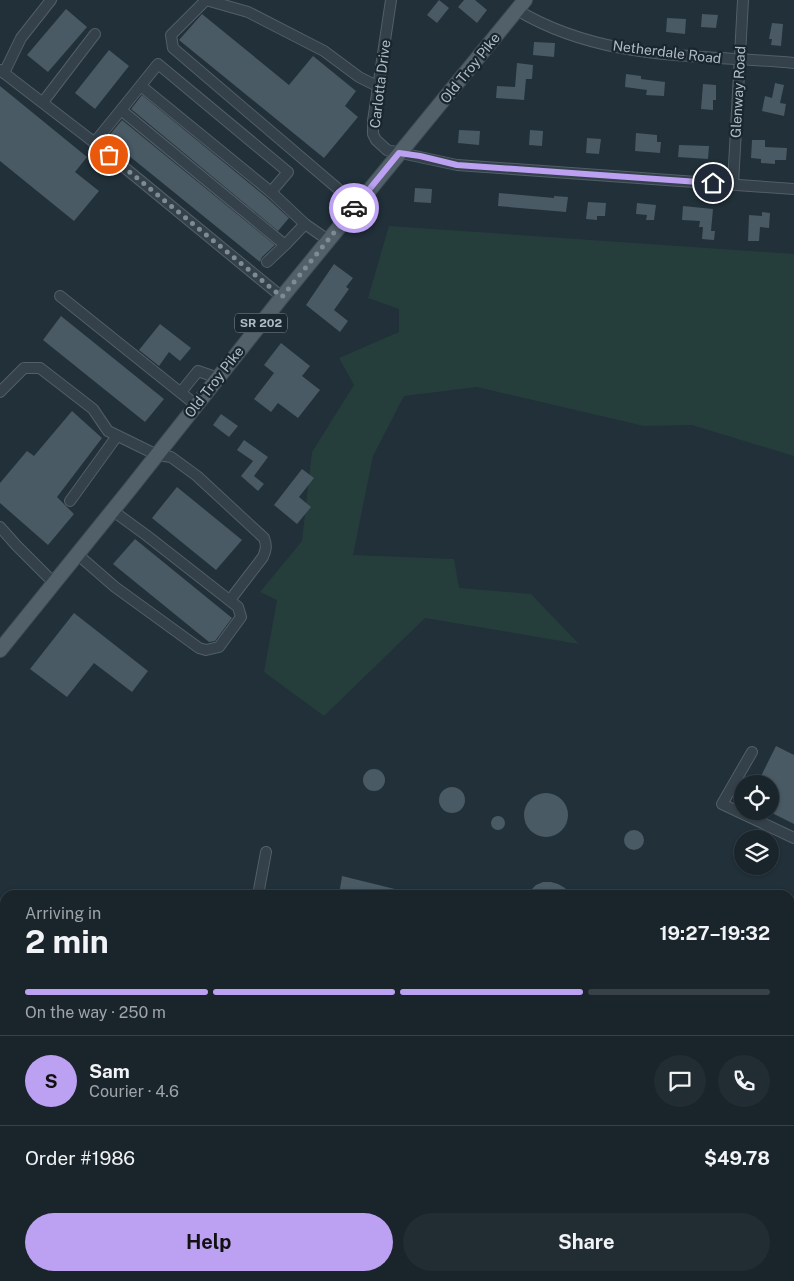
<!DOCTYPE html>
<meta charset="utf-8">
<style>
body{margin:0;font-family:"Public Sans",sans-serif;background:#222c33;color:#f1f3f6;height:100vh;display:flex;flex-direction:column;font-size:19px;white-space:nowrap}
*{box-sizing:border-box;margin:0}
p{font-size:16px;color:#9fa4a9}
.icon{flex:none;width:28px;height:28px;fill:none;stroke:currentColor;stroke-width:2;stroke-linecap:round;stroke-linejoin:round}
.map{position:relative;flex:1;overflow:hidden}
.side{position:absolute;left:0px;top:890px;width:795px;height:391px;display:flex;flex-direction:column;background:#19242b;border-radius:15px 15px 0 0;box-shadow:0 1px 4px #0004,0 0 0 1px #374147}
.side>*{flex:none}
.buttons{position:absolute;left:734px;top:775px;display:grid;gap:10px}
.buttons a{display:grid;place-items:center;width:45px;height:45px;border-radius:50%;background:#19242b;box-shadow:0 1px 4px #0004,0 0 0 1px #374147;font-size:25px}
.pin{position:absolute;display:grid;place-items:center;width:42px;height:42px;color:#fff;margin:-21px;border:2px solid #fff;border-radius:50%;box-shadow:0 1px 5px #0007}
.courier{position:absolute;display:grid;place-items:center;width:50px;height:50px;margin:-25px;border:4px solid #bca0f2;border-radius:50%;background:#fff;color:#222;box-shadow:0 1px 6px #0007}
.overview em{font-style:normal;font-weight:700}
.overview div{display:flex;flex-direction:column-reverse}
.overview{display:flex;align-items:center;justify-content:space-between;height:85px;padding:0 25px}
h1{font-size:32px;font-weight:700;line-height:38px}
.bar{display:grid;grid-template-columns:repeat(4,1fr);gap:8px 5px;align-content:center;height:60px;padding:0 25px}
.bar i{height:6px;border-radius:4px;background:#374147}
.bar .current{background:#bca0f2}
.bar p{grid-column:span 4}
.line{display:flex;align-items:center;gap:12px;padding:0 25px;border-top:1px solid #374147}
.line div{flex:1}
.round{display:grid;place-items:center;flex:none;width:52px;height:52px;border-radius:26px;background:#222c33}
.button{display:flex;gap:10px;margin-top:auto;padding:10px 25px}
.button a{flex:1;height:58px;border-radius:30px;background:#bca0f2;color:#111;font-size:20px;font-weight:700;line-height:58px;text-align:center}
.button a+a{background:#222c33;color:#f1f3f6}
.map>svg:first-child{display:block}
</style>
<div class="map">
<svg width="794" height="1281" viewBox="0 0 794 1281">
<rect width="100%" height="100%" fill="#213039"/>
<polygon fill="#263e3b" points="389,226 794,254 794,456 692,425 644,426 477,387 404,396 373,456 353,555 454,559 459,588 531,594 579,644 425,618 324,716 264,672 277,600 260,592 302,541 312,452 354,385 339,358 399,332 399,309 368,298"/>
<g fill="#495a65">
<polygon points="439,0 449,8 437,23 427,15"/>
<polygon points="464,0 475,0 487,10 477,23 458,7"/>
<polygon points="66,9 87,27 48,72 27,55"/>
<polygon points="202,14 289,85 313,56 356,91 345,106 358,117 324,158 179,40"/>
<polygon points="702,14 718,15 716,28 701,27"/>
<polygon points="667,18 686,19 685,34 666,32"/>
<polygon points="772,23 783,24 781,46 771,45 772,39 769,39"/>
<polygon points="534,42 555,43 554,57 533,55"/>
<polygon points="109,50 129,66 95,109 75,93"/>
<polygon points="517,63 533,65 532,79 526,79 524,100 496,98 497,86 515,87"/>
<polygon points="626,74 641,76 641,79 665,82 664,96 646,95 647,90 625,87"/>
<polygon points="775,83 784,85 780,103 786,104 784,116 762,111 765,96 772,98"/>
<polygon points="703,84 716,85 716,100 713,100 713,110 701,109"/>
<polygon points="0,86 87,157 75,172 99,191 74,221 0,161"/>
<polygon points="142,95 266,197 289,218 278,231 131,109"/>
<polygon points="122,120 275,245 262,257 260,262 107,138"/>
<polygon points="459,130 480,131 479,145 458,143"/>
<polygon points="530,130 543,131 542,146 529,145"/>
<polygon points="636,133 657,135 657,142 661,142 660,153 635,151"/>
<polygon points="587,138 601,139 599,154 586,153"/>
<polygon points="752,140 765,140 765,147 787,148 786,160 775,160 775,164 761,163 761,159 751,158"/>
<polygon points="679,145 709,146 708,159 678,157"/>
<polygon points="415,188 432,189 431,203 414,202"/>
<polygon points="499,193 554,198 554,196 568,197 566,212 498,206"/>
<polygon points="588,202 606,203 605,216 597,216 597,220 586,219"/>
<polygon points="637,203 656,205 654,220 646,220 647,215 636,214"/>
<polygon points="683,206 713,209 711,231 715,231 714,240 702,239 703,227 699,227 700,221 682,220"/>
<polygon points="762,212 770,213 769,228 760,227 759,241 748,241 749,215 762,216"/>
<polygon points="334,264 353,278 346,287 349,289 334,310 348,321 340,332 306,305"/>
<polygon points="61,316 164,399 145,422 43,340"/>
<polygon points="160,324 191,348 180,361 169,352 159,366 139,350"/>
<polygon points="281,343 310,366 302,376 320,390 298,418 278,403 271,412 254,399 274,373 264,365"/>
<polygon points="72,411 102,438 57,497 74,514 48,545 0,503 0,483 27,451 34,456"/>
<polygon points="221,414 238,426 229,437 213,425"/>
<polygon points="244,440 268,457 254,476 264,484 258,491 241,476 253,461 237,450"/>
<polygon points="302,469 314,478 299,497 311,507 297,524 274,505"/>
<polygon points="177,487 242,540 216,570 152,518"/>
<polygon points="135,539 232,618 215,641 209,642 113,564"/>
<polygon points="74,613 148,671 132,692 94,663 67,697 30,669"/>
<polygon points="776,746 794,755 794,824 770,812 770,784 757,784"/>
<circle cx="374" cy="780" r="11"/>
<circle cx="452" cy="800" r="13"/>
<circle cx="546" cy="815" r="22"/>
<circle cx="498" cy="823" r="7"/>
<circle cx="634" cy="840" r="10"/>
<polygon points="342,876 407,892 406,895 339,895"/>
<polygon points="543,882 551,882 558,884 565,888 570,895 526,895 536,885"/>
</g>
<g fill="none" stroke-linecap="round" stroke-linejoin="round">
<g stroke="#525f67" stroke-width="12">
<g id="minor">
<polyline points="391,0 373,121 373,134 376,140 387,150 457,165 794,189"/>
<path d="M517,10C604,62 698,54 794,63"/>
<polyline points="0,70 91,140 282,297"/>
<polyline points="4,73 21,38 51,0"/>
<polyline points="141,86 271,192 288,172 158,64 121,110 285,245 305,224 328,240"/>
<polyline points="43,102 95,34"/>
<polyline points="94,143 121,110"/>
<polyline points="733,184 743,0"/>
<polyline points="271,192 305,224"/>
<polyline points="357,205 173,48 171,35 206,0 248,12 324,51 359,77 377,86"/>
<polyline points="267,262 285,245"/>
<polyline points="60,296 196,405"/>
<path d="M0,392L24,368H40L93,409L108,431L157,455L171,457L197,476L264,538C267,546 266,550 263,557L230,600"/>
<polyline points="181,392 198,371 218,378"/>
<polyline points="70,501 117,436"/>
<polyline points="0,527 16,545 54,583"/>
<polyline points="77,554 115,587 199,648 206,650 219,647 241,617 238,607 146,535 113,511"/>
<polyline points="752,752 722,804 794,838"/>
<polyline points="258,895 266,852"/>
<polyline points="0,1051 5,1054"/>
<polyline points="0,1202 3,1205 0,1209"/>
<polyline points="109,1276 117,1281"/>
<polyline points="296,1276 298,1281"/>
<polyline points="191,1281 191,1276"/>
</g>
</g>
<g stroke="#414d56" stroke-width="16">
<polyline id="major" points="0,650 130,489 282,297 525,0"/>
</g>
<use href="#minor" stroke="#35414a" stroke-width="10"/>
<use href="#major" stroke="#52606a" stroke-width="14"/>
</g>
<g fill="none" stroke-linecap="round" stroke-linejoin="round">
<polyline stroke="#7d8b95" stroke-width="5" stroke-dasharray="0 9" points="109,155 282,297 354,208"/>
<polyline stroke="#bca0f2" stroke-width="6" points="354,208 399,153 420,156 457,165 713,183"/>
</g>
<g text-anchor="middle" stroke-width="4.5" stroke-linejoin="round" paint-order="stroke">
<rect fill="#1a262e" stroke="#828f98" stroke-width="1" x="235" y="313.5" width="52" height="19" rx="4"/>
<g font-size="12" font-weight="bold" fill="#afbcc6">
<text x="261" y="327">SR 202</text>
</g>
<g font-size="14" fill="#afbcc6" stroke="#1a262e">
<text transform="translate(667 52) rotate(7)" y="5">Netherdale Road</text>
<text transform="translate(470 68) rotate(-51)" y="5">Old Troy Pike</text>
<text transform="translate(380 84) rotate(-83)" y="5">Carlotta Drive</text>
<text transform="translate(738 92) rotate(-87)" y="5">Glenway Road</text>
<text transform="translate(214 382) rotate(-52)" y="5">Old Troy Pike</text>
</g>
</g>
</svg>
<div class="buttons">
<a><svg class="icon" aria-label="locate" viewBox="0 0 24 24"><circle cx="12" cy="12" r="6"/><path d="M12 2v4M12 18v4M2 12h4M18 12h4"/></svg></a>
<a><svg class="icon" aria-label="layers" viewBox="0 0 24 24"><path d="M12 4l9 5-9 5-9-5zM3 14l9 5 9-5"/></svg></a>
</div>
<div class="pin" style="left:109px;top:155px;background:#ea580c"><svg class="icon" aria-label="bag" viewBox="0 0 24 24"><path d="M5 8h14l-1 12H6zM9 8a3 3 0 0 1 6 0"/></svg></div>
<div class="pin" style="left:713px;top:183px;background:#1f2937"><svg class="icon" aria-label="home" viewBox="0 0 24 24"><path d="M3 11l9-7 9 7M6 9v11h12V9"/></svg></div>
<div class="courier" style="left:354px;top:208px"><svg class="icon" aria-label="car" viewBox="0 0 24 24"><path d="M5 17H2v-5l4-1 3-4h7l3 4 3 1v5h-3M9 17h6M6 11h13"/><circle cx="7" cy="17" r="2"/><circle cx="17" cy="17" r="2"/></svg></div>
<section class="side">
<div class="overview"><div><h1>2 min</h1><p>Arriving in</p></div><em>19:27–19:32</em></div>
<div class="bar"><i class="current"></i><i class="current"></i><i class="current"></i><i></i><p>On the way · 250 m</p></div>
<div class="line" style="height:90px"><b class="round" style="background:#bca0f2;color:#111">S</b><div><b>Sam</b><p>Courier · 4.6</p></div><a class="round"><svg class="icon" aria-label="chat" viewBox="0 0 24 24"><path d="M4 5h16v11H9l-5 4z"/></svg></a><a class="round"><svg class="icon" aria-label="phone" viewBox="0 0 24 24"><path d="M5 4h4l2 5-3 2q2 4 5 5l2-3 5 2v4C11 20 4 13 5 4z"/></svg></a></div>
<div class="line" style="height:65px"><div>Order #1986</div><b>$49.78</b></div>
<div class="button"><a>Help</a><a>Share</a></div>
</section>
</div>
